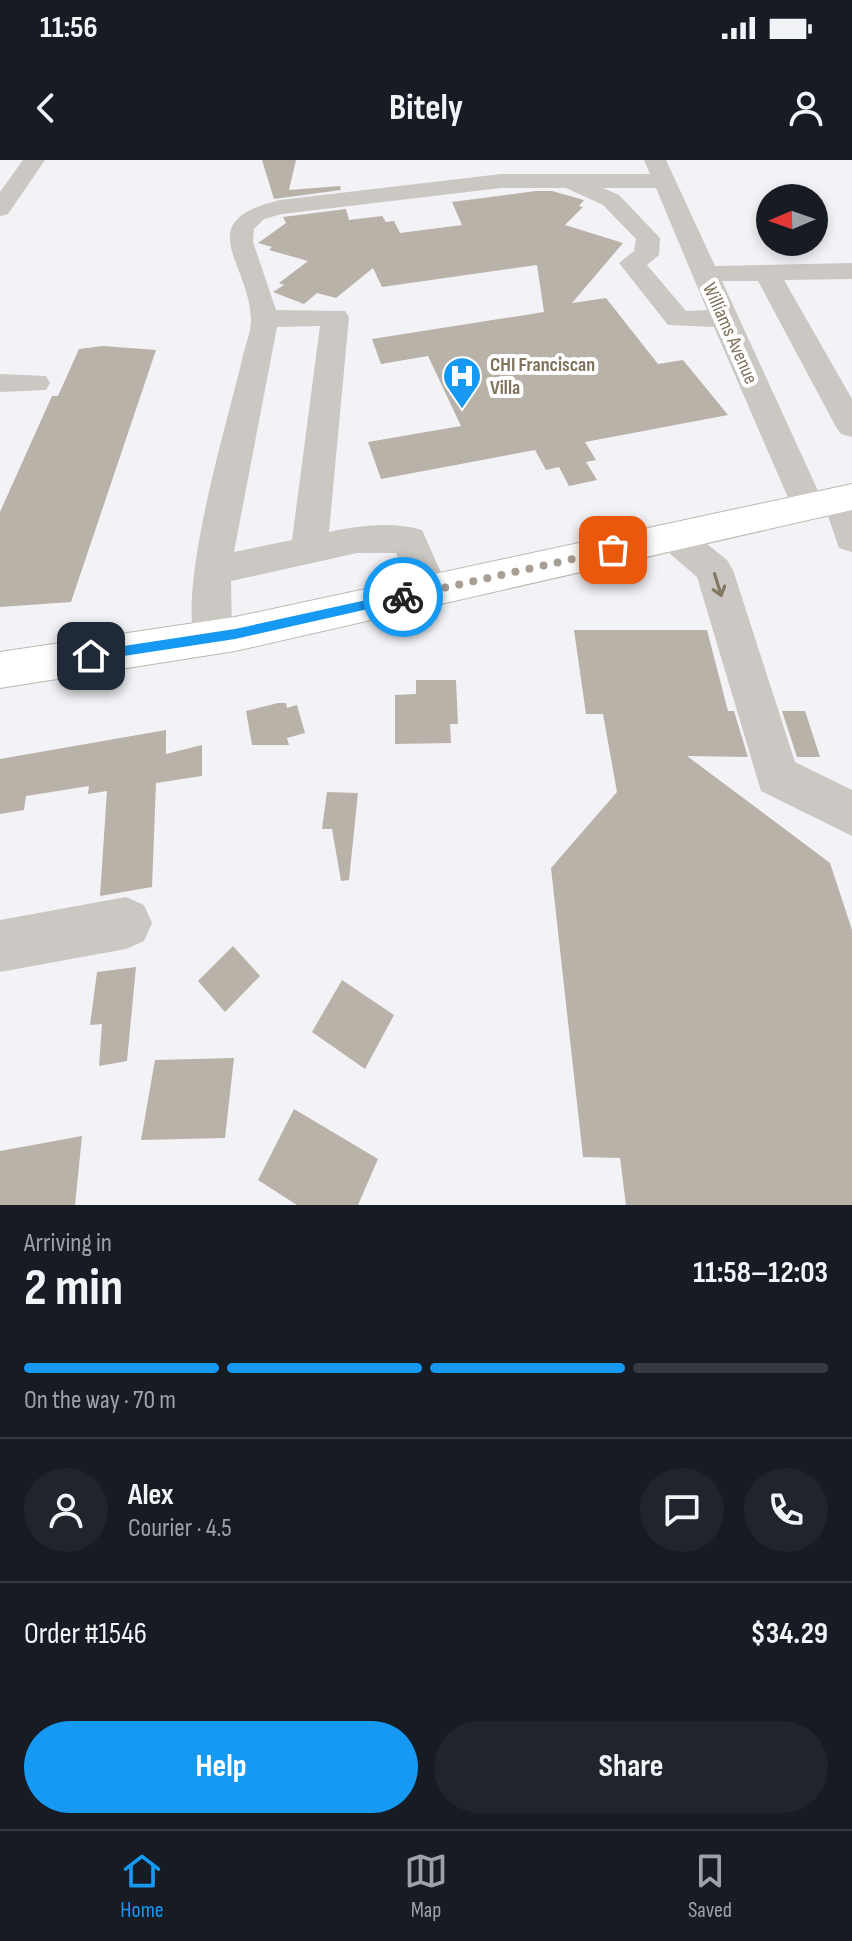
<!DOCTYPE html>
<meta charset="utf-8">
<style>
body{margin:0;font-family:"Sofia Sans Condensed",sans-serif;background:#20242c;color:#f1f3f6;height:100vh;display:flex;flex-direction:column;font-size:30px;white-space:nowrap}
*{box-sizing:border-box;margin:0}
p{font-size:26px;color:#9ea1a6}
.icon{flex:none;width:44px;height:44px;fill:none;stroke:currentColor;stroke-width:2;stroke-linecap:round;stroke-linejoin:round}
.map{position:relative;height:1045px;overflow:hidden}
.details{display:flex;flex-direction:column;background:#171b24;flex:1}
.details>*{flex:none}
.needle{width:52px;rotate:268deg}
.controls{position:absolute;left:756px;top:24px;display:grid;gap:16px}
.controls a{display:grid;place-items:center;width:72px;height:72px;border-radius:50%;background:#171b24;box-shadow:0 4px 12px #0003;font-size:40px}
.pin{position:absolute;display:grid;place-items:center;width:68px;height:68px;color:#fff;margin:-34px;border-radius:16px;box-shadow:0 4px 12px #0006}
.courier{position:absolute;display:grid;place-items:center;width:80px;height:80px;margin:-40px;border:6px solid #1699f2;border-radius:50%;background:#fff;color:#222;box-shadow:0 2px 10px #0007}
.head em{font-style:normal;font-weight:700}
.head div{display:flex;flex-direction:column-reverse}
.head{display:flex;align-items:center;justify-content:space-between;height:136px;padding:0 24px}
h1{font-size:52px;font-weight:700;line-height:60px}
.bar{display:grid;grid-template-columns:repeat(4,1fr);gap:12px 8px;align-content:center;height:96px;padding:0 24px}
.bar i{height:10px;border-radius:6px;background:#363941}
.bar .current{background:#1699f2}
.bar p{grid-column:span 4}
.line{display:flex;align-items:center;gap:20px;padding:0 24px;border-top:2px solid #363941}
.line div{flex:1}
.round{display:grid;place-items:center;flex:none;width:84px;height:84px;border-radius:42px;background:#20242c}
.button{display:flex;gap:16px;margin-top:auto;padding:16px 24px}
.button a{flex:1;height:92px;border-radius:48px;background:#1699f2;color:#fff;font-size:32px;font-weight:700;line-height:92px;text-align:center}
.button a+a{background:#20242c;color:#f1f3f6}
.status{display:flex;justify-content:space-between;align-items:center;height:56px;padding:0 40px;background:#171b24;direction:ltr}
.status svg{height:22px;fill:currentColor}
header{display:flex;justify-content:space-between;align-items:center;height:104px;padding:0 24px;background:#171b24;font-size:36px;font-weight:700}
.dock{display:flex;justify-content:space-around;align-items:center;height:112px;border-top:2px solid #363941;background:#171b24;font-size:22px;color:#9ea1a6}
.dock a{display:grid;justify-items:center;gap:4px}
.dock .current{color:#1699f2}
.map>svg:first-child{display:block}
</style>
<div class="status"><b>11:56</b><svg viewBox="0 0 49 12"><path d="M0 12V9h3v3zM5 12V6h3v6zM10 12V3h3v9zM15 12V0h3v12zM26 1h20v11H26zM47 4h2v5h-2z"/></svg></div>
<header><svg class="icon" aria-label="back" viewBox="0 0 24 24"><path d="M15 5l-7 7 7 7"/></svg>Bitely<svg class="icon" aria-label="person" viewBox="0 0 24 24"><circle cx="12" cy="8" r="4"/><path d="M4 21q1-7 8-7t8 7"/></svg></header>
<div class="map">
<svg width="852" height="1045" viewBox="0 0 852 1045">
<rect width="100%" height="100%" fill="#f3f2f6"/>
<g fill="#b8b2a9">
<polygon points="262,0 296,0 289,30 340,26 341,30 274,39"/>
<polygon points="536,31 552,31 584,40 579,46 583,47 565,65 623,83 572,143 606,138 658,204 683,200 728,255 585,282 596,300 586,302 597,320 569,326 559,307 546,310 535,290 381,319 368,282 461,266 428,196 381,204 372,179 544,152 537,105 382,127 373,108 336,138 317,133 304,144 273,132 284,125 279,123 308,101 269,90 272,87 258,83 286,63 283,57 346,49 349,60 382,56 386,62 394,61 400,73 462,65 452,42"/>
<polygon points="103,186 156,190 71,442 0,447 0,352 52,236 58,236 79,189"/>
<polygon points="574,470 707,470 728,551 734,551 748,597 687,596 830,703 852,770 852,1045 626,1045 620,998 583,997 551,708 617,632 603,554 586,554"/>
<polygon points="416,520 456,520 458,564 450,564 451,583 395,584 395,535 416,534"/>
<polygon points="278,543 286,543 287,548 297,545 305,573 287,578 289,585 252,585 246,551"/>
<polygon points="782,551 805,551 820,597 797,597"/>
<polygon points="166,570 166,594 202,585 202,616 156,623 152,727 100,736 107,631 88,634 89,626 26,636 24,650 0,654 0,599"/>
<polygon points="327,632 358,633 349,720 341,721 332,669 322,669"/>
<polygon points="233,786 260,816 225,852 198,821"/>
<polygon points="136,807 127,901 99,906 102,864 90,865 97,812"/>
<polygon points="342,820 394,855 365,909 312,872"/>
<polygon points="234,898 225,978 141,980 155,900"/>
<polygon points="294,949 378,999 358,1045 297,1045 258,1020"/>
<polygon points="82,976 75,1045 0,1045 0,991"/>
</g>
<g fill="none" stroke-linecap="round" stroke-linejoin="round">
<g stroke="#bdb9b3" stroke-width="2">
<polygon id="major" points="852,324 852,350 235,491 0,528 0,492 235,457"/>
</g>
<g fill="#cbc8c3" fill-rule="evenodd">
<polygon points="23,0 45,0 8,54 0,56 0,32"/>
<path d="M644,0H666L715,106L852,103V119L784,120L852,239V277L841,274L836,267L758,121H722L825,346L824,340L829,331L841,328L852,331V392L839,388L825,347L820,356L808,359L796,356L714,167L668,165L619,103L634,91L636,79L603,45L566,28H501L282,54L264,59L254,69L253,82L276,150L345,151L349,157L329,372C358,366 393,361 422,370L449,431L444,442L430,446L416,442L396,393H357L231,421L232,477L226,489L212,493L198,489C173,439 228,260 242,200C244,188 252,171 251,158C248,100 190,62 280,40L501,14H650ZM603,28H656L707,150L686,151L647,105L659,95L660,78L619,35ZM320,166L292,380L234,392L277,167Z"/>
<polygon points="0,214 46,216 50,223 46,230 0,232"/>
<polygon points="674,364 687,368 727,400 733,410 795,602 852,630 852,676 761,631 697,417 661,386 656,377 661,368"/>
<polygon points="126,737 144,745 152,763 144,781 126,789 0,812 0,760"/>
</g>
<use href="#major" fill="#fff" fill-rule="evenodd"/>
</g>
<defs><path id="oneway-shaft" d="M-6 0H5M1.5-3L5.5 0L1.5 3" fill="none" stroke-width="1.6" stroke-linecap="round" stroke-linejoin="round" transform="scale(2)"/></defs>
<use stroke="#847763" href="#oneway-shaft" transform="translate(718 425) rotate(73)"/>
<polygon fill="#1699f2" points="403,432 409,437 408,440 235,479 91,501 84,496 91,491 235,469"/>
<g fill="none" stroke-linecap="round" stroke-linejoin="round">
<polyline stroke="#a89f93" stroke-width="8" stroke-dasharray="0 14.4" points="403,437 613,390"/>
</g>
<defs>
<g id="hospital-pin" transform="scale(2)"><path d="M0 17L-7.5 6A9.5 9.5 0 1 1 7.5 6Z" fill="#1699f2" stroke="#fff"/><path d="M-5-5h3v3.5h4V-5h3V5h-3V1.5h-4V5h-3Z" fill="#fff"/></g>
</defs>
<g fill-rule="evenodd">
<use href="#hospital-pin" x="462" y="216"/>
</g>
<g text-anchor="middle" stroke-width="8" stroke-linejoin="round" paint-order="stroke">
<g font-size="20" fill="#80735e" stroke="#fff">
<text transform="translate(731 173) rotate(66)" y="7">Williams Avenue</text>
</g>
<g font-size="20" font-weight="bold" fill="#80735e" stroke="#fff" text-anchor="start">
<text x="490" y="211">CHI Franciscan<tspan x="490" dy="23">Villa</tspan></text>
</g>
</g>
</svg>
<div class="controls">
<a><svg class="needle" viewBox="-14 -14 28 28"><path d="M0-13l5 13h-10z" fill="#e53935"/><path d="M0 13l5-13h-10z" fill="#9ea1a6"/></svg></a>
</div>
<div class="pin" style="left:613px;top:390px;background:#ea580c"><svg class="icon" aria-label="bag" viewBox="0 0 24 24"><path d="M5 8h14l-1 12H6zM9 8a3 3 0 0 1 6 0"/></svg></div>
<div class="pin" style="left:91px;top:496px;background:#1f2937"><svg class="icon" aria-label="home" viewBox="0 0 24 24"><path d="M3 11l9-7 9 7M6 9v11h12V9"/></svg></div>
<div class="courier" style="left:403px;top:437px"><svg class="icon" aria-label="bike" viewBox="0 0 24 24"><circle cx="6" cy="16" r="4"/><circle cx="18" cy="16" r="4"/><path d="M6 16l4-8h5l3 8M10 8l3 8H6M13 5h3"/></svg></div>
</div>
<section class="details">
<div class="head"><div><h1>2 min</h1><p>Arriving in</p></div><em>11:58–12:03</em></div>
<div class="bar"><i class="current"></i><i class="current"></i><i class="current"></i><i></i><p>On the way · 70 m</p></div>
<div class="line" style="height:144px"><a class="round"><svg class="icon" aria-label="person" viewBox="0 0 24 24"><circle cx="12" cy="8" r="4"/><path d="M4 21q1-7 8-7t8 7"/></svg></a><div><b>Alex</b><p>Courier · 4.5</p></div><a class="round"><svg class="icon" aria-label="chat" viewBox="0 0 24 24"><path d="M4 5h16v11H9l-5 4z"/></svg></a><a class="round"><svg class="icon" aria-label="phone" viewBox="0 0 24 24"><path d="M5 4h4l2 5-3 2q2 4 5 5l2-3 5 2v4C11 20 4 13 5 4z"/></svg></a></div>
<div class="line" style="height:104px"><div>Order #1546</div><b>$34.29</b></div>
<div class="button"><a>Help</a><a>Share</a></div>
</section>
<nav class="dock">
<a class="current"><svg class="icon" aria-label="home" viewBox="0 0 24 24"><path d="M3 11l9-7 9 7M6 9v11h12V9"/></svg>Home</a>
<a><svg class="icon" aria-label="map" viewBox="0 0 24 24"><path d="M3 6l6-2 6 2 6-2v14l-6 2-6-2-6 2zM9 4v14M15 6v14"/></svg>Map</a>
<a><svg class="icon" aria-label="saved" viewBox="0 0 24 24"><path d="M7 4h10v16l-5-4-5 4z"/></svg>Saved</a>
</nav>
